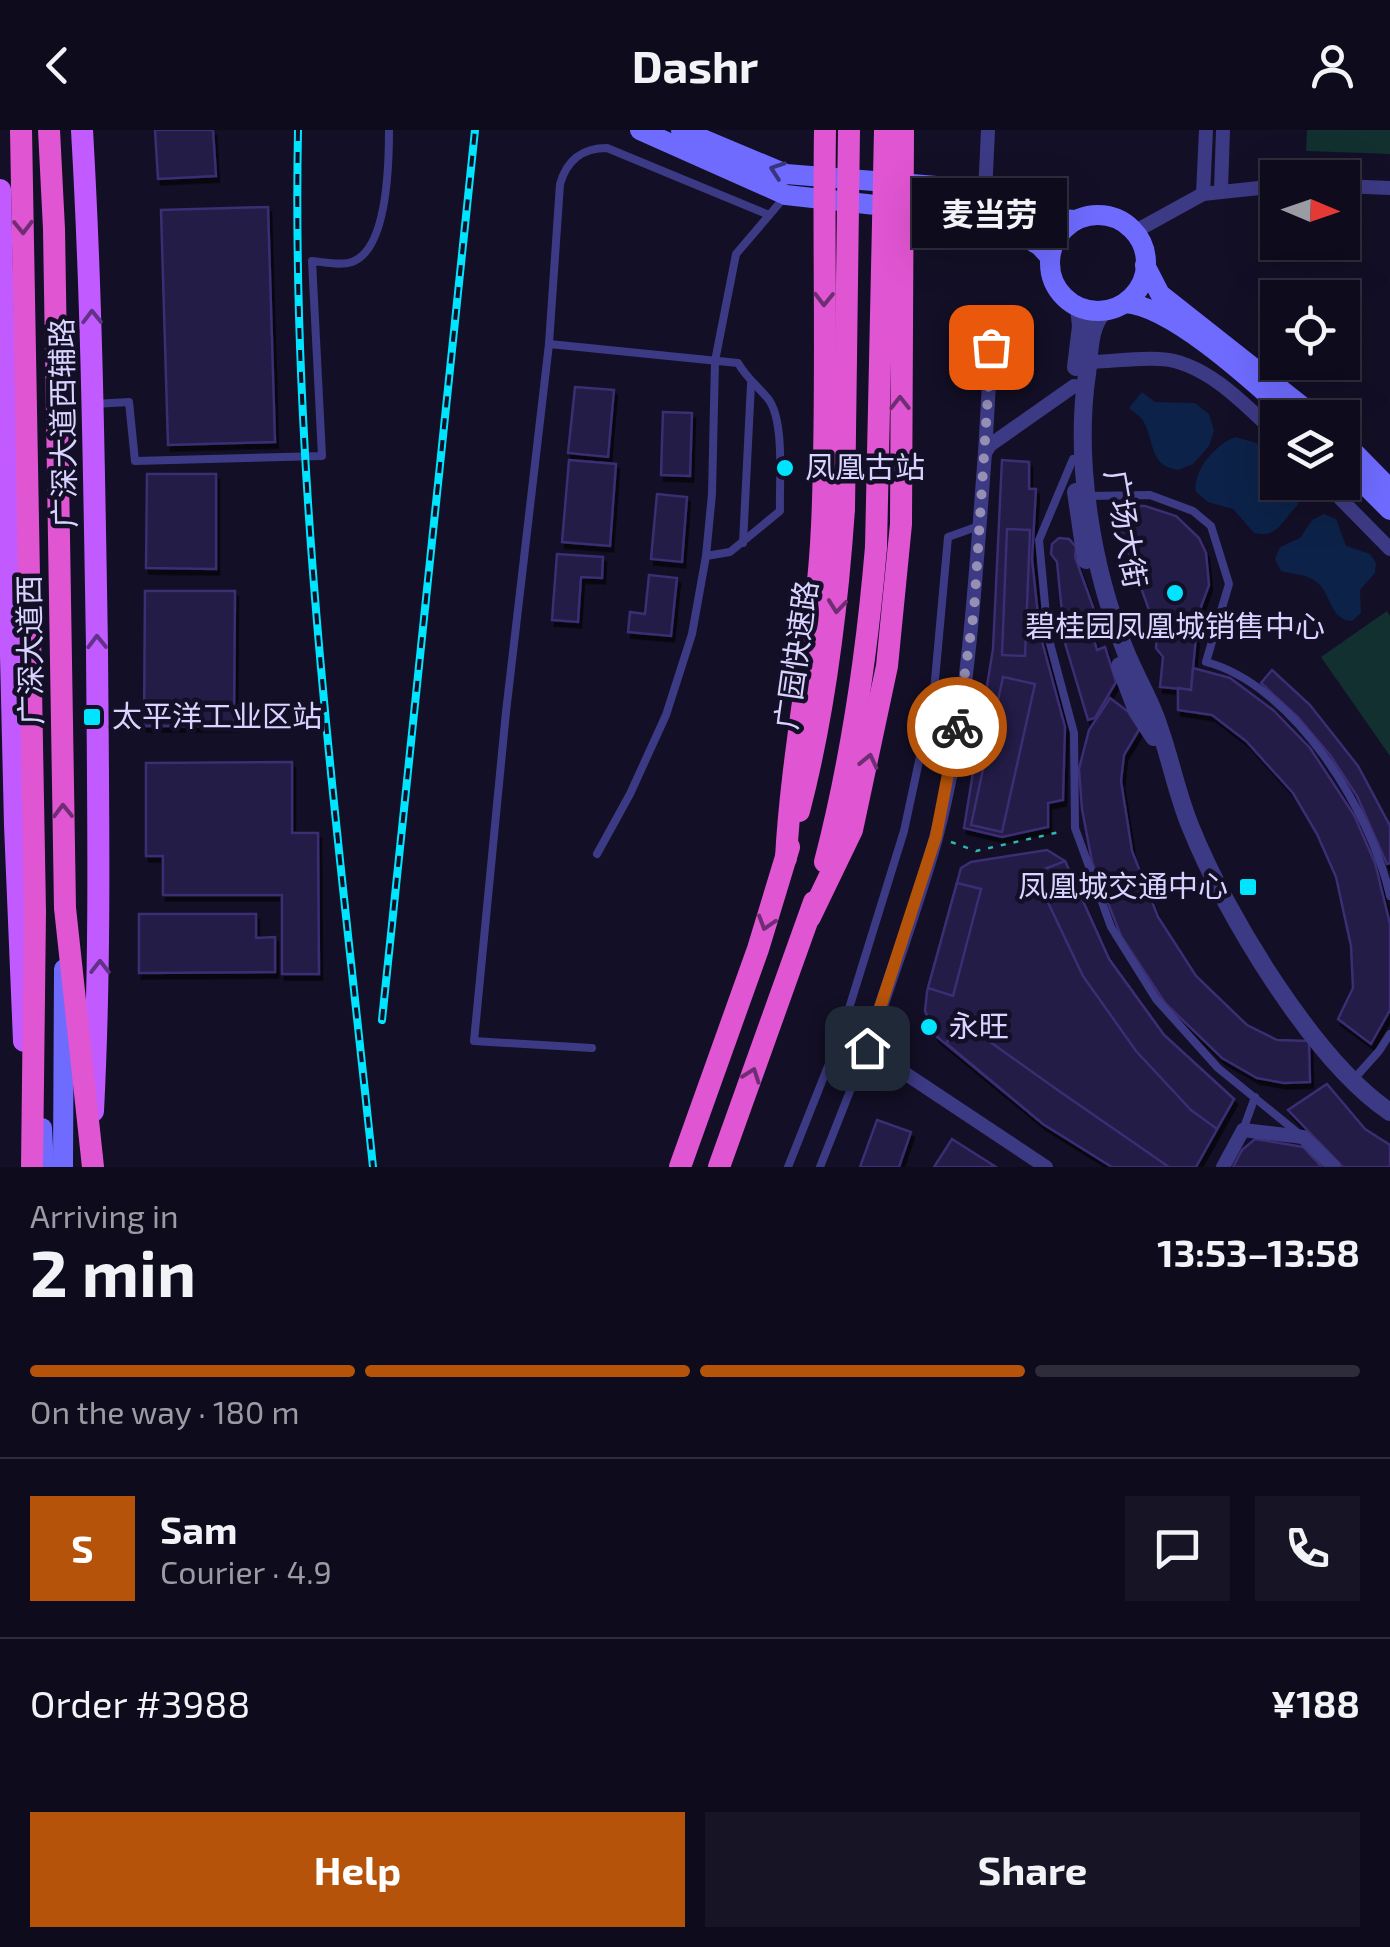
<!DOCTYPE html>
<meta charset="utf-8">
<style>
body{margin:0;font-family:"Exo 2","Noto Sans SC",sans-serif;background:#171425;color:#f1f3f6;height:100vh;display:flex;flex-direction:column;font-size:38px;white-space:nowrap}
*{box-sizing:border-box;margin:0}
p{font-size:32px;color:#9b9ba3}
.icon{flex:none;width:55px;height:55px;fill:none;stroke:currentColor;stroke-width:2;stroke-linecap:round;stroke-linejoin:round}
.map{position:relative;height:1037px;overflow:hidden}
.drawer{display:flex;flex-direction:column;background:#0e0b1c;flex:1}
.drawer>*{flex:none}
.needle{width:65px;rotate:92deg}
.buttons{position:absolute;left:1260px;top:30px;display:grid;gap:20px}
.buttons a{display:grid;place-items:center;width:100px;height:100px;border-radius:0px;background:#0e0b1c;box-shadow:0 10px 40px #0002,0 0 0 2px #2e2b3b;font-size:50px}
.pin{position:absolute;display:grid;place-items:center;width:85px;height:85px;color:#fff;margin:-42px;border-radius:20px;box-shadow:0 5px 15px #0006}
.courier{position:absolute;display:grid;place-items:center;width:100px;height:100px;margin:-50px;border:8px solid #b45309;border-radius:50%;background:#fff;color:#222;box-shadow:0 2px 12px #0007}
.bubble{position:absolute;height:70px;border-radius:0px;background:#0e0b1c;box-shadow:0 10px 40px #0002,0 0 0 2px #2e2b3b;font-size:32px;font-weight:700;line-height:70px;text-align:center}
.head em{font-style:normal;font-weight:700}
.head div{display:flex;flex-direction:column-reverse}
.head{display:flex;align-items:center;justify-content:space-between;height:170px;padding:0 30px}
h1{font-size:65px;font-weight:700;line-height:75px}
.bar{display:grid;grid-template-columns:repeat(4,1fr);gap:15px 10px;align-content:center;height:120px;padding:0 30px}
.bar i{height:12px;border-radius:8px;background:#2e2b3b}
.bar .current{background:#b45309}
.bar p{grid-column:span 4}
.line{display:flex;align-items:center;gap:25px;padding:0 30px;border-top:2px solid #2e2b3b}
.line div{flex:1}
.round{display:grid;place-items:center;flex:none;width:105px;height:105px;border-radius:0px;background:#171425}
.action{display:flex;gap:20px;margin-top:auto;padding:20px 30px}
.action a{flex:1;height:115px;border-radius:0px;background:#b45309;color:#fff;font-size:40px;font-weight:700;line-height:115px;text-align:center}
.action a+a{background:#171425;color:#f1f3f6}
header{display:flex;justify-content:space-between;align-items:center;height:130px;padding:0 30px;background:#0e0b1c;font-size:45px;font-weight:700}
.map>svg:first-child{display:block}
</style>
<header><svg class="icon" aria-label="back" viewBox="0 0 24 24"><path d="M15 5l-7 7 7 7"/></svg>Dashr<svg class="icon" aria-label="person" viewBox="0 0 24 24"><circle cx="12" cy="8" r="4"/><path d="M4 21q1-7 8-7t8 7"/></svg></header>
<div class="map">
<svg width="1390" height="1037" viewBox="0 0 1390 1037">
<defs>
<filter id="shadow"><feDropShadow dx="3" dy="5.5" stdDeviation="0" flood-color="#0009"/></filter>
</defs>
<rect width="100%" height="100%" fill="#130f26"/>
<g fill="#12302f">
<polygon points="1307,0 1390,0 1390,24 1306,21"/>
<polygon points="1387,481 1390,486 1390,626 1321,527"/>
</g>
<g fill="#0c2248">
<path d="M1142,262L1155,272L1195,273L1209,284L1214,301L1209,316L1193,334L1178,340C1147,335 1156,310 1142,289C1141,287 1131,280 1129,278Z"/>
<path d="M1235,307L1257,313L1270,341L1277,347L1278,352L1293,353L1298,358V375C1282,389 1279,409 1254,403L1233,379L1208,372L1196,362C1192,341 1216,314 1235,307Z"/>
<path d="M1324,384L1336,389L1346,416L1370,424L1376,433L1375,443L1360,460L1361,483L1352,491C1328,490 1333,462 1314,450C1304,444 1292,444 1281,441L1275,429L1280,417L1300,408L1312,390Z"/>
</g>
<g fill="#241b47" stroke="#3b2d73" stroke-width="2.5" filter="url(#shadow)">
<polygon points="155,0 213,0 216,46 158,49"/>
<polygon points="268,77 275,312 168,315 161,80"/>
<polygon points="575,257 614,260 608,327 568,323"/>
<polygon points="663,282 692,283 690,346 661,345"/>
<polygon points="569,330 616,334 610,416 562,412"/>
<polygon points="1002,330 1029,332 1029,359 1036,359 1032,429 1040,504 1065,597 1063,670 1048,673 1048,697 1002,707 964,698 993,519"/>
<polygon points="147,344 216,344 216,439 146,438"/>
<polygon points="657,364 687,367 682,432 651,429"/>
<polygon points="1129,376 1145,376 1176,386 1199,408 1206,423 1209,455 1198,485 1191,560 1160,557 1163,527 1156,518 1157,502 1113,380"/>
<polygon points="1007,399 1030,400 1025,526 1002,525"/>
<polygon points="1059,408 1069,409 1076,417 1075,427 1097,488 1088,490 1097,520 1105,517 1116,552 1095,588 1088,590 1065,513 1057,432 1051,424 1052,414"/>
<polygon points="557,424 603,427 602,448 581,447 578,492 552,490"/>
<polygon points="649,445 677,448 671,506 628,502 630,482 645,484"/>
<polygon points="145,461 235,461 234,596 144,596"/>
<polygon points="1193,538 1230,548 1273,580 1310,618 1354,685 1375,733 1390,794 1390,880 1371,914 1338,889 1353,858 1351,816 1336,747 1317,704 1293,663 1246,611 1212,585 1178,580 1178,558 1191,560"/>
<polygon points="1272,540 1310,575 1358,636 1390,696 1390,733 1387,734 1357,666 1330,625 1298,587 1261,553"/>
<polygon points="1003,547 1035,554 1002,702 971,695"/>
<polygon points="1110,568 1143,593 1124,625 1121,651 1132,721 1158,787 1196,846 1247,895 1277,910 1309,911 1310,952 1284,953 1257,948 1222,928 1165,873 1121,806 1092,732 1082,679 1079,639 1089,600"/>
<polygon points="292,632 292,703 318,703 319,844 282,844 282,765 163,765 163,726 146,726 146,633"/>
<polygon points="1047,720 1065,731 1109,829 1164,905 1234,969 1196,1037 1112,1037 1043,994 936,906 925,881 927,862 961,738 971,732"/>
<polygon points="1065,731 1109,829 1164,905 1234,969 1217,999 1191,980 1136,921 1083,846 1034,743"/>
<polygon points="957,753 981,759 953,866 928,858"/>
<polygon points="139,784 256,784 256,808 275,807 275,842 139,843"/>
<polygon points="962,892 1059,961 1169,1037 1112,1037 1043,994 946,913"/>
<polygon points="1327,954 1365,999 1390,1015 1390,1037 1343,1037 1288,980"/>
<polygon points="877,990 911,1002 899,1037 860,1037"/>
<polygon points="952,1009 996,1037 934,1037"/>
<polygon points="1255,1009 1303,1017 1322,1037 1233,1037 1242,1020"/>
</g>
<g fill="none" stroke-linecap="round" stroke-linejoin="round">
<polyline stroke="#2fb8b0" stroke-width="2.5" stroke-dasharray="5 8" stroke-linecap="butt" points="951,712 976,721 1064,701"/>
<g stroke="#3d3a85" stroke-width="8">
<path d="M549,214L738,233C748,250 759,257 769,270C785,293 779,353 780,381L730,422L706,426"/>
<path d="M94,274L129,272L135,331L322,326L312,131C324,132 341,136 352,132C388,119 389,32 389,0"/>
<polyline points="1073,329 1039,410 1048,506 1074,603 1075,698 1111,797 1156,869 1218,938 1298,1003"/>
<path d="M1089,366L1150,365L1193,381L1211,396L1229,454L1206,532C1294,555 1371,681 1390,766"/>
<polyline points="743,413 751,254"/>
<polyline points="597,724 630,664 666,585 692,504 706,426 712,364 715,231 736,124 783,69"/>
<path d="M592,918L474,911L506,582L549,214L560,54C567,30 582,18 607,18L769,85"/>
<polyline points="1353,950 1379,921 1390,904"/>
<polyline points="1243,1000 1255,967"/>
<polyline points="788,1037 842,901 904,701 934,561 948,407 979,396"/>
<polyline points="820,1037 867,918 840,906"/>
</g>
<g stroke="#3d3a85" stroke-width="14">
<polyline points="1342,56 1390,58"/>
<polyline points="1221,60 1223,0"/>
<polyline points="985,64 988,0"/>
<polyline points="1203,64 1206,0"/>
<polyline points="1134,102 1203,64 1278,56"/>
<path d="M1080,232C1106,233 1133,227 1160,229C1205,231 1247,276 1278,306"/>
<polyline points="985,323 993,184"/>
<polyline points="1324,352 1390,419"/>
<path d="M1046,1037L867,918C890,848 916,779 936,708C969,583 975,451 985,323L990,315L1074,256"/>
<polyline points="1223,1037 1243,1000 1303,1007 1334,1037"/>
</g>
<g stroke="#3d3a85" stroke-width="18">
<path d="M1105,180C1088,195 1090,223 1087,244C1074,331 1092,439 1125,520C1135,546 1151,570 1159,597C1171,630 1177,665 1191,698C1225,783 1314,931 1390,982"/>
<polyline points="1076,237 1081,196 1079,178"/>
<polyline points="1076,362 1086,430"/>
<polyline points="1120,536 1137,581 1154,607"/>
</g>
<g stroke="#6f6bff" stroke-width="20">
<polyline points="640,0 786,65 965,85 1017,102 1040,116 1050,127"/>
<polyline points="681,0 786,44 949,57 979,62 1058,89 1076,90"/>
<circle cx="1098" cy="133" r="48"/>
<polyline points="1145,135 1160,164 1317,288"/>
<path d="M1125,173C1173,176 1257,255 1294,288"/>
<polyline points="1342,310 1390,359"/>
<polyline points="1342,332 1390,380"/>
<polyline points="42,998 44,1037"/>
<polyline points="63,1037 64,839"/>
</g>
<g stroke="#c25bff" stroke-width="22">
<path d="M82,0C92,172 94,344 97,517C98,672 101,826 93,981"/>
<polyline points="0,60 15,695 24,911"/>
</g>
<g stroke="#e055d1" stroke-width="22">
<polyline points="21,0 35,781 32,1037"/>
<polyline points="49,0 54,99 65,778 93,1037"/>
<path d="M799,681C825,582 837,481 844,379"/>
<path d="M786,728C792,617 817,507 822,396C828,264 823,132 825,0"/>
<path d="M825,732C852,628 867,524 876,417"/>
<polyline points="810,787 852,700 887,536 901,394 903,0"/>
<polyline points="680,1037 758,819 789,717"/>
<polyline points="719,1037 814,772"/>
</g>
<g stroke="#00e5ff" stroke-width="8">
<g id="rail">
<path d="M298,0C291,348 337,692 373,1037"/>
<polyline points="382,890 475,0"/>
</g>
</g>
<use href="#rail" stroke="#130f26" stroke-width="4" stroke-dasharray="11" stroke-linecap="butt"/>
<g stroke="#e055d1" stroke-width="22">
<polyline points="844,379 849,0"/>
<polyline points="876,417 885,0"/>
</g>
</g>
<defs><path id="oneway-chevron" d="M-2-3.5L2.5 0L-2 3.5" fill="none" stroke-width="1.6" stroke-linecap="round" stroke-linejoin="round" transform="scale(2.5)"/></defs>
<use stroke="#38347d" href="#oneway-chevron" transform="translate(777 40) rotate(-161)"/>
<g stroke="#6f2e73">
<use href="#oneway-chevron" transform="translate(23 97) rotate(89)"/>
<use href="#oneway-chevron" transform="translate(824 169) rotate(91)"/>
<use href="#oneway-chevron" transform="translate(900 273) rotate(-90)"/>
<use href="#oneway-chevron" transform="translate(837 476) rotate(96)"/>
<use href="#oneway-chevron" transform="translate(869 631) rotate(-77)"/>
<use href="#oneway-chevron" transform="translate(63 681) rotate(-91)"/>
<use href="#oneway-chevron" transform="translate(766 793) rotate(107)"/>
<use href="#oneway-chevron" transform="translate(752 945) rotate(-70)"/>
</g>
<g stroke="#623188">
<use href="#oneway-chevron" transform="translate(92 187) rotate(-91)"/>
<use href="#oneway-chevron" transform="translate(97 512) rotate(-91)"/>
<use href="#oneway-chevron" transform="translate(100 837) rotate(-90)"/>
</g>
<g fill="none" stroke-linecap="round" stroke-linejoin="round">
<polyline stroke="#948fb3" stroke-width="10" stroke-dasharray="0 18" points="957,597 974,481 991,217"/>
<polyline stroke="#b45309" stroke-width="12" points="867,918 936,706 957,597"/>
</g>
<g fill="#00e5ff" stroke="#130f26" stroke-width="4">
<circle cx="785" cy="338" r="10"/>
<circle cx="1175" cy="463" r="10"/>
<rect x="82" y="577" width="20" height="20" rx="5"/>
<rect x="1238" y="747" width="20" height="20" rx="5"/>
<circle cx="929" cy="897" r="10"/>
</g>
<g text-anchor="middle" stroke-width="9" stroke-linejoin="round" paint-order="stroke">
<g font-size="30" fill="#d9d4ff" stroke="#130f26">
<text transform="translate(64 293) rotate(-91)" y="10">广深大道西辅路</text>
<text transform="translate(1125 399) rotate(80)" y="10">广场大街</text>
<text transform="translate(31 520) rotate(-91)" y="10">广深大道西</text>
<text transform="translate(797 525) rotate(-82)" y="10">广园快速路</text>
</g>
<g font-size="30" fill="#d9d4ff" stroke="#130f26" text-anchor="start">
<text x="805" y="348">凤凰古站</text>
<text x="1175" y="507" text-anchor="middle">碧桂园凤凰城销售中心</text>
<text x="112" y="597">太平洋工业区站</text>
<text x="1228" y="767" text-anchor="end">凤凰城交通中心</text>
<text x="949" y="907">永旺</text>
</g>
</g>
</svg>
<div class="buttons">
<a><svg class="needle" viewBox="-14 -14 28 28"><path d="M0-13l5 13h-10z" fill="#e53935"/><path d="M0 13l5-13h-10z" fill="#9b9ba3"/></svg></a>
<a><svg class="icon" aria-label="locate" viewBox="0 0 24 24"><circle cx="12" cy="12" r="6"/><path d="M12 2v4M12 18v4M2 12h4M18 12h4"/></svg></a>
<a><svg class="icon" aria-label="layers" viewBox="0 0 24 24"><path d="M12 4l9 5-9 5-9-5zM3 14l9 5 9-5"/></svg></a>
</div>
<div class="pin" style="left:991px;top:217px;background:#ea580c"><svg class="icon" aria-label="bag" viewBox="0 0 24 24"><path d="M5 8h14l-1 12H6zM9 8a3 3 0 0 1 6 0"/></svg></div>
<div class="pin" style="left:867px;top:918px;background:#1f2937"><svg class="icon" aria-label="home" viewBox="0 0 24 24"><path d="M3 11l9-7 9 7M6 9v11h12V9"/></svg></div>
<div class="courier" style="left:957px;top:597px"><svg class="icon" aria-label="bike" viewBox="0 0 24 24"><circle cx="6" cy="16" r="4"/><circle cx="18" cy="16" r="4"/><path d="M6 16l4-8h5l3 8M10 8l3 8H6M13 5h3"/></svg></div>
<div class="bubble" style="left:912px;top:48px;width:155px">麦当劳</div>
</div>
<section class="drawer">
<div class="head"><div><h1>2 min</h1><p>Arriving in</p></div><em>13:53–13:58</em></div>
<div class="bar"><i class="current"></i><i class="current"></i><i class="current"></i><i></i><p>On the way · 180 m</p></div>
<div class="line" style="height:180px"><b class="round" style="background:#b45309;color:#fff">S</b><div><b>Sam</b><p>Courier · 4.9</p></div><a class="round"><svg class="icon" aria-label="chat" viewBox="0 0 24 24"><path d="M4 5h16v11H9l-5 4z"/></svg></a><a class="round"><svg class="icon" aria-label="phone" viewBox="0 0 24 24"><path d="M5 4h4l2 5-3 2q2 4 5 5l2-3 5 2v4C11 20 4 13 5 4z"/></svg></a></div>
<div class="line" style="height:130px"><div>Order #3988</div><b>¥188</b></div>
<div class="action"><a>Help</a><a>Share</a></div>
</section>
